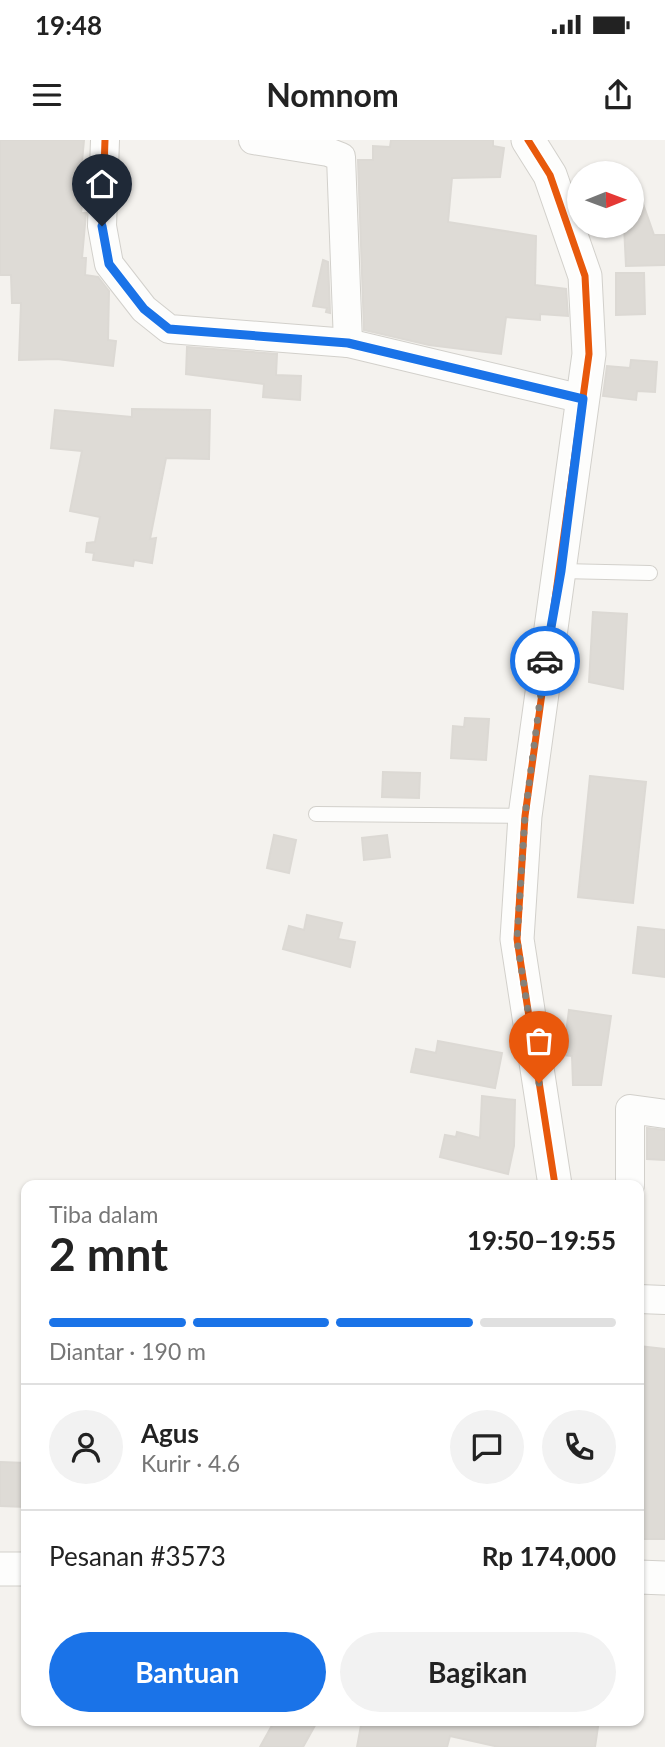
<!DOCTYPE html>
<html lang="id">
<meta charset="utf-8">
<style>
body{margin:0;font-family:Lato,sans-serif;background:#f2f2f2;color:#222;height:100vh;display:flex;flex-direction:column;font-size:26px;white-space:nowrap}
*{box-sizing:border-box;margin:0}
p{font-size:23px;color:#767676}
.icon{flex:none;width:38px;height:38px;fill:none;stroke:currentColor;stroke-width:2;stroke-linecap:round;stroke-linejoin:round}
.map{position:relative;flex:1;overflow:hidden}
.details{position:absolute;left:21px;top:1040px;width:623px;height:546px;display:flex;flex-direction:column;background:#fff;border-radius:14px;box-shadow:0 2px 5px #0004}
.details>*{flex:none}
.needle{width:46px;rotate:89deg}
.fabs{position:absolute;left:567px;top:21px;display:grid;gap:14px}
.fabs a{display:grid;place-items:center;width:77px;height:77px;border-radius:50%;background:#fff;box-shadow:0 2px 5px #0004;font-size:35px}
.pin{position:absolute;display:grid;place-items:center;width:60px;height:60px;color:#fff;margin:-72px -30px;border-radius:50% 50% 50% 0;rotate:-45deg;box-shadow:0 0 7px #0007}
.pin .icon{rotate:45deg}
.courier{position:absolute;display:grid;place-items:center;width:70px;height:70px;margin:-35px;border:5px solid #1a73e8;border-radius:50%;background:#fff;color:#222;box-shadow:0 2px 9px #0007}
.head em{font-style:normal;font-weight:700}
.head div{display:flex;flex-direction:column-reverse}
.head{display:flex;align-items:center;justify-content:space-between;height:119px;padding:0 28px}
h1{font-size:46px;font-weight:700;line-height:52px}
.bar{display:grid;grid-template-columns:repeat(4,1fr);gap:10px 7px;align-content:center;height:84px;padding:0 28px}
.bar i{height:9px;border-radius:5px;background:#e0e0e0}
.bar .active{background:#1a73e8}
.bar p{grid-column:span 4}
.line{display:flex;align-items:center;gap:18px;padding:0 28px;border-top:2px solid #e0e0e0}
.line div{flex:1}
.round{display:grid;place-items:center;flex:none;width:74px;height:74px;border-radius:37px;background:#f2f2f2}
.action{display:flex;gap:14px;margin-top:auto;padding:14px 28px}
.action a{flex:1;height:80px;border-radius:42px;background:#1a73e8;color:#fff;font-size:28px;font-weight:700;line-height:80px;text-align:center}
.action a+a{background:#f2f2f2;color:#222}
.status{display:flex;justify-content:space-between;align-items:center;height:49px;padding:0 35px;background:#fff;direction:ltr}
.status svg{height:19px;fill:currentColor}
header{display:flex;justify-content:space-between;align-items:center;height:91px;padding:0 28px;background:#fff;font-size:32px;font-weight:700}
.map>svg:first-child{display:block}
</style>
<div class="status"><b>19:48</b><svg viewBox="0 0 49 12"><path d="M0 12V9h3v3zM5 12V6h3v6zM10 12V3h3v9zM15 12V0h3v12zM26 1h20v11H26zM47 4h2v5h-2z"/></svg></div>
<header><svg class="icon" aria-label="menu" viewBox="0 0 24 24"><path d="M4 6h16M4 12h16M4 18h16"/></svg>Nomnom<svg class="icon" aria-label="share" viewBox="0 0 24 24"><path d="M12 15V3M7 8l5-5 5 5M5 13v7h14v-7"/></svg></header>
<div class="map">
<svg width="665" height="1607" viewBox="0 0 665 1607">
<rect width="100%" height="100%" fill="#f4f2ee"/>
<g fill="#dedbd6" stroke="#dcd9d4" stroke-width="2">
<polygon points="0,0 84,0 82,22 88,23 81,73 86,73 82,118 86,118 85,135 98,137 109,151 108,200 116,201 113,226 57,219 19,220 21,163 12,163 11,135 0,135"/>
<polygon points="391,0 493,0 493,6 504,8 500,37 452,38 448,82 536,96 535,145 566,149 568,176 540,174 540,180 506,177 501,214 429,205 364,190 358,20 373,20 373,6 390,7"/>
<polygon points="632,41 635,41 654,95 665,95 665,125 626,126 624,86 632,86"/>
<polygon points="323,120 328,122 330,173 326,172 327,168 313,166"/>
<polygon points="616,133 644,133 645,174 616,175"/>
<polygon points="187,207 277,214 276,235 301,236 300,260 263,257 264,244 186,234"/>
<polygon points="631,220 657,222 655,252 637,251 636,260 603,256 607,226 630,228"/>
<polygon points="132,269 210,270 209,319 166,318 150,399 156,398 152,423 134,420 133,426 93,420 94,413 86,412 87,403 95,402 100,377 70,371 82,311 51,308 55,270 132,277"/>
<polygon points="593,472 627,474 623,549 589,542"/>
<polygon points="465,578 489,579 486,620 451,618 453,586 464,587"/>
<polygon points="383,632 420,633 419,658 382,657"/>
<polygon points="590,636 646,642 633,763 578,757"/>
<polygon points="274,695 296,700 289,733 267,728"/>
<polygon points="387,695 390,717 364,720 362,698"/>
<polygon points="307,775 342,783 338,799 355,802 350,827 283,809 289,786 304,790"/>
<polygon points="638,787 665,790 665,837 633,833"/>
<polygon points="569,870 611,876 601,945 573,945 572,916 563,915"/>
<polygon points="438,901 502,913 495,948 411,932 416,909 436,913"/>
<polygon points="482,956 515,960 514,1006 508,1034 440,1017 445,995 456,997 457,992 480,998"/>
<polygon points="647,988 665,990 665,1020 647,1019"/>
<polygon points="639,1206 665,1209 665,1399 639,1399"/>
<polygon points="0,1322 26,1323 26,1367 0,1366"/>
<polygon points="275,1580 318,1580 303,1607 260,1607"/>
<polygon points="362,1580 453,1580 538,1587 539,1580 599,1580 595,1607 499,1607 450,1596 447,1607 357,1607"/>
</g>
<g fill="none" stroke-linecap="round" stroke-linejoin="round">
<g stroke="#d2d0cb" stroke-width="16">
<g id="service">
<polyline points="561,431 650,433"/>
<polyline points="316,674 525,676"/>
</g>
</g>
<g stroke="#d2d0cb" stroke-width="30">
<g id="minor">
<polyline points="105,0 102,86 109,124 144,169 169,189 348,203 583,259"/>
<polyline points="253,0 328,12 341,17 348,203"/>
<polyline points="630,1045 630,969 665,974"/>
<polyline points="639,1159 665,1160"/>
</g>
</g>
<g stroke="#d2d0cb" stroke-width="35">
<g id="tertiary">
<polyline points="528,0 550,35 585,136 589,214 525,676 517,799 555,1045"/>
<polyline points="0,1429 26,1429"/>
<polyline points="639,1437 665,1438"/>
</g>
</g>
<use href="#service" stroke="#fdfdfc" stroke-width="14"/>
<use href="#minor" stroke="#fdfdfc" stroke-width="28"/>
<use href="#tertiary" stroke="#fdfdfc" stroke-width="33"/>
<g stroke="#fff" stroke-width="11">
<g id="cycleway">
<polyline points="105,0 102,86 109,124 144,169 169,189 348,203 583,259"/>
<polyline points="528,0 550,35 585,136 589,214 525,676 517,799 555,1045"/>
</g>
</g>
<use href="#cycleway" stroke="#e8590c" stroke-width="7"/>
</g>
<g fill="none" stroke-linecap="round" stroke-linejoin="round">
<polyline stroke="#868178" stroke-width="7" stroke-dasharray="0 12.6" points="539,943 517,800 525,676 545,521"/>
<polyline stroke="#1a73e8" stroke-width="9" points="102,86 109,124 144,169 169,189 348,203 583,259 561,431 545,521"/>
</g>
</svg>
<div class="fabs">
<a><svg class="needle" viewBox="-14 -14 28 28"><path d="M0-13l5 13h-10z" fill="#e53935"/><path d="M0 13l5-13h-10z" fill="#767676"/></svg></a>
</div>
<div class="pin" style="left:539px;top:943px;background:#ea580c"><svg class="icon" aria-label="bag" viewBox="0 0 24 24"><path d="M5 8h14l-1 12H6zM9 8a3 3 0 0 1 6 0"/></svg></div>
<div class="pin" style="left:102px;top:86px;background:#1f2937"><svg class="icon" aria-label="home" viewBox="0 0 24 24"><path d="M3 11l9-7 9 7M6 9v11h12V9"/></svg></div>
<div class="courier" style="left:545px;top:521px"><svg class="icon" aria-label="car" viewBox="0 0 24 24"><path d="M5 17H2v-5l4-1 3-4h7l3 4 3 1v5h-3M9 17h6M6 11h13"/><circle cx="7" cy="17" r="2"/><circle cx="17" cy="17" r="2"/></svg></div>
<section class="details">
<div class="head"><div><h1>2 mnt</h1><p>Tiba dalam</p></div><em>19:50–19:55</em></div>
<div class="bar"><i class="active"></i><i class="active"></i><i class="active"></i><i></i><p>Diantar · 190 m</p></div>
<div class="line" style="height:126px"><a class="round"><svg class="icon" aria-label="person" viewBox="0 0 24 24"><circle cx="12" cy="8" r="4"/><path d="M4 21q1-7 8-7t8 7"/></svg></a><div><b>Agus</b><p>Kurir · 4.6</p></div><a class="round"><svg class="icon" aria-label="chat" viewBox="0 0 24 24"><path d="M4 5h16v11H9l-5 4z"/></svg></a><a class="round"><svg class="icon" aria-label="phone" viewBox="0 0 24 24"><path d="M5 4h4l2 5-3 2q2 4 5 5l2-3 5 2v4C11 20 4 13 5 4z"/></svg></a></div>
<div class="line" style="height:91px"><div>Pesanan #3573</div><b>Rp 174,000</b></div>
<div class="action"><a>Bantuan</a><a>Bagikan</a></div>
</section>
</div>
